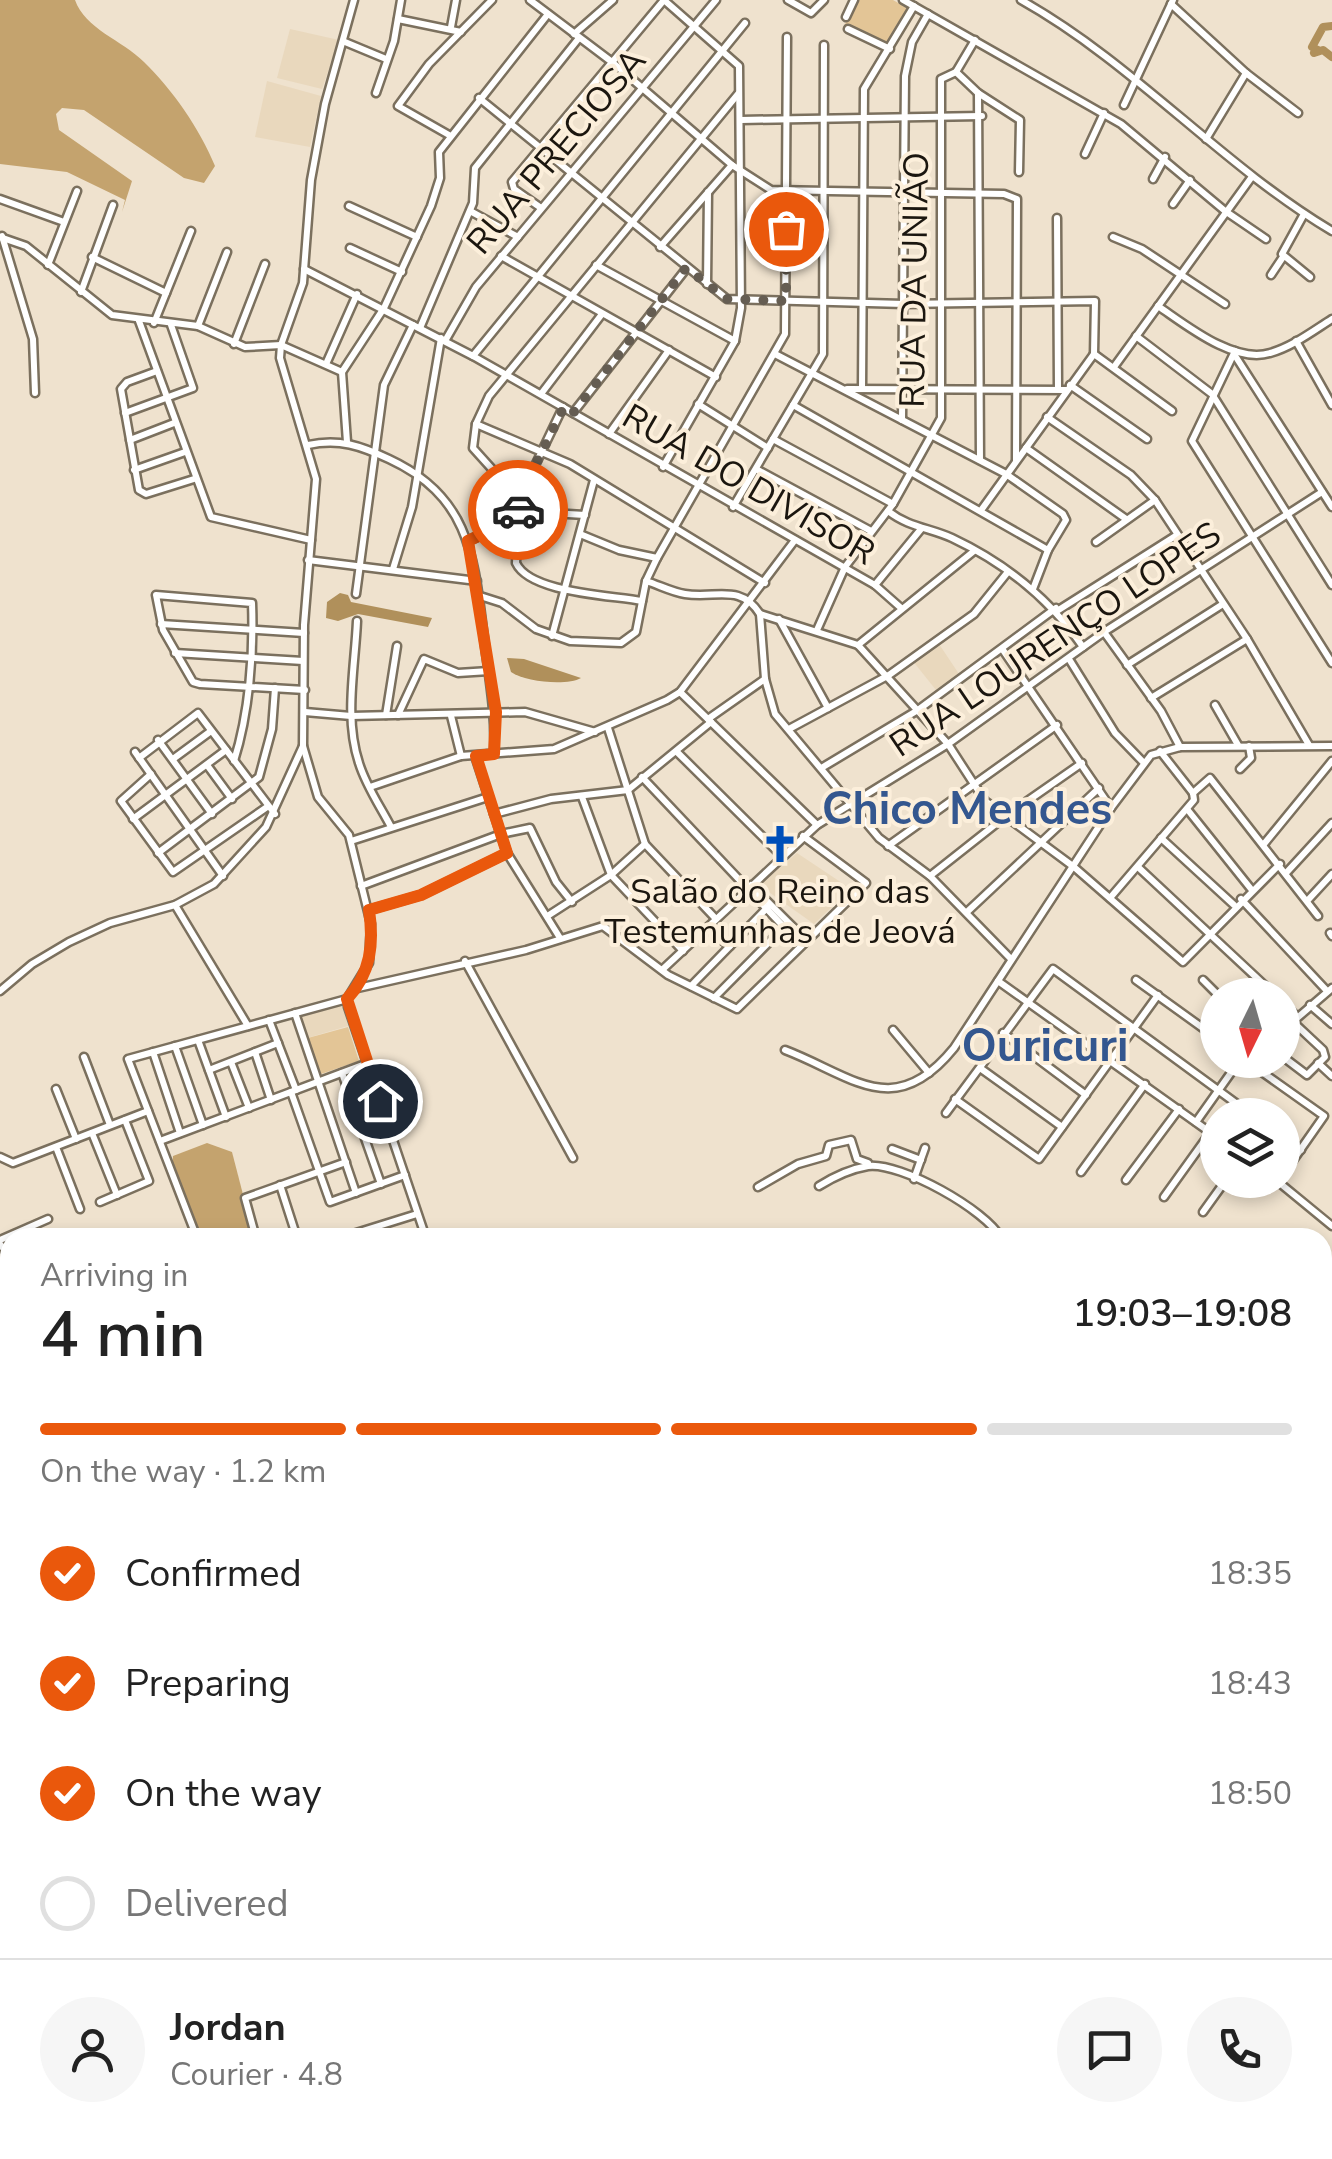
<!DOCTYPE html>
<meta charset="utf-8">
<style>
body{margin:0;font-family:"Nunito Sans",sans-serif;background:#f6f6f6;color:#222;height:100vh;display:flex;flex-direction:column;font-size:38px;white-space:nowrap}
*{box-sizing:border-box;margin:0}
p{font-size:32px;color:#767676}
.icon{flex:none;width:55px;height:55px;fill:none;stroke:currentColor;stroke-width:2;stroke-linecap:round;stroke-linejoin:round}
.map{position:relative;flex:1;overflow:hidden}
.details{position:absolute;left:0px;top:1228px;width:1332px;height:932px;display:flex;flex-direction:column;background:#fff;border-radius:30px 30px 0 0;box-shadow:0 5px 15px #0003}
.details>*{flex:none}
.needle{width:65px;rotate:185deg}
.buttons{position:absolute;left:1200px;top:978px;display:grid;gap:20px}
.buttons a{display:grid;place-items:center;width:100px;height:100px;border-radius:50%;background:#fff;box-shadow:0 5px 15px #0003;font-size:50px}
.pin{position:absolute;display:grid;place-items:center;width:85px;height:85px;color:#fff;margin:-42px;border:5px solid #fff;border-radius:50%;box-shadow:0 2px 10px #0007}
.courier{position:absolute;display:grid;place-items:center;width:100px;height:100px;margin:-50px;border:8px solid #ea580c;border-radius:50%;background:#fff;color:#222;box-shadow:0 2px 12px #0007}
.head em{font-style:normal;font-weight:600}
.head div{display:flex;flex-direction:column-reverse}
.head{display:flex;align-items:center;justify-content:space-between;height:170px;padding:0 40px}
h1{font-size:65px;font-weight:600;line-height:75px}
.bar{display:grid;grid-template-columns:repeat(4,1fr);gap:15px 10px;align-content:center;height:120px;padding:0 40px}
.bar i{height:12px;border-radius:8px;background:#e0e0e0}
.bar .active{background:#ea580c}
.bar p{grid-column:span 4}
.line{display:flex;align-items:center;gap:25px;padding:0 40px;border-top:2px solid #e0e0e0}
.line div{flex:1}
.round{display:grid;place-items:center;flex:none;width:105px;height:105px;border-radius:52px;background:#f6f6f6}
ol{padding:0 40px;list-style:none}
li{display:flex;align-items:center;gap:30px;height:110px}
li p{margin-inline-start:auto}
li .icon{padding:10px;border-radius:50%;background:#ea580c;color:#fff;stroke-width:4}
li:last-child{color:#767676}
li i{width:55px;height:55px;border:5px solid #e0e0e0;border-radius:50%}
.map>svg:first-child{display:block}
</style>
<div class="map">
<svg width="1332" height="2159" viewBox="0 0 1332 2159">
<rect width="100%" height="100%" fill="#efe2ce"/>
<g fill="#e9d8bd">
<polygon points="290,29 339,40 322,89 277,78"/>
<polygon points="267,81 321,96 310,147 255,137"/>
<polygon points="939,644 959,674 936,690 912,660"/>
<polygon points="797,853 851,889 814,924 759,885"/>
<polygon points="342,1002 348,1026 307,1038 299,1014"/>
</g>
<g fill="#e3c596">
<polygon points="857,0 893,0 909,9 886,47 844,26"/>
<polygon points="348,1027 359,1061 321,1074 308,1038"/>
</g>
<g fill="#c4a36e">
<path d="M0,0H75C85,29 122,40 144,62C172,89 200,129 215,166L204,183L184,178L84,110L62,108L56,114L59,130L132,181L122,212L125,200L67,172L0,164Z"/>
<polygon points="207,1143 232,1152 253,1233 250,1237 199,1237 172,1171 173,1156"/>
<polygon points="427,2150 883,2150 866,2159 778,2150 768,2159 419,2159"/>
</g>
<g fill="#b0905b">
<polygon points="340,593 348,595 351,602 432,618 428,627 358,614 338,621 326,618 327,602"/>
<path d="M507,658L524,659L581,678C567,686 525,682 511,672Z"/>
</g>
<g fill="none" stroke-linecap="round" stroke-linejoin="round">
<polyline stroke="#b0905b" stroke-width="8" points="1332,26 1323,27 1312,47 1318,50 1314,53 1323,50 1332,57"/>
<g stroke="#7b705e" stroke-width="11">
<g id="minor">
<polyline points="354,0 325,104 311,180 303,283 281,345 280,358 316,479 304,625 303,746 318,797 349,835 371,924 369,963 347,999 348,1007 426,1238"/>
<polyline points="530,0 612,62 732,165 771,190 1004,194 1017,199 1016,460"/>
<polyline points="788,0 811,13 824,0"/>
<polyline points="903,0 1121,124 1225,211 1266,239"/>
<path d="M1021,0C1135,64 1220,164 1332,231"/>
<polyline points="1171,4 1246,73 1298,113"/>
<polyline points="846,17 854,0"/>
<polyline points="398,19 461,32"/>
<polyline points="451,27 456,0"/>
<polyline points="848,29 890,49"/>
<polyline points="574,34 613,0"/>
<polyline points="345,42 386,59"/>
<polyline points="956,72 978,93 1020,120 1019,172"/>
<polyline points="956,72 975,40"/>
<polyline points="376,93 394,41 401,0"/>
<polyline points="978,93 980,460"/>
<polyline points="479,98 727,299 904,304 1095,301 1094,354"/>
<polyline points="1124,105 1173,0"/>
<polyline points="741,120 982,116"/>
<polyline points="449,135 398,106 429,64 492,0"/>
<polyline points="1206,139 1246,73"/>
<polyline points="1085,154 1104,113"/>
<polyline points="1153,179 1165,157"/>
<polyline points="0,199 64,222"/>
<polyline points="1173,204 1190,180"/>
<polyline points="349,206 417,237"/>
<polyline points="541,208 514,189 512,182 664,0"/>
<polyline points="470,211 518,237"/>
<polyline points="1304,214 1282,254 1310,277"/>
<polyline points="1057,218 1058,388"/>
<polyline points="2,236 33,339 35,393"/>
<polyline points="0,237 26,246 112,315 198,326 245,347 281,345 342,372"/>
<polyline points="1113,237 1142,249 1225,304"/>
<polyline points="660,247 732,165"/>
<polyline points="350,248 402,272"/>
<polyline points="501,256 716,377"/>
<polyline points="92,257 166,293"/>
<polyline points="48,265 77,191"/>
<polyline points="596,265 735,341"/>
<polyline points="304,269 473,356 875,585 901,608"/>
<polyline points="1271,275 1283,257"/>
<polyline points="707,284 708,192"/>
<polyline points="81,292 113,205"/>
<path d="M1158,306C1186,325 1234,364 1270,353C1292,347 1313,331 1332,319"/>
<polyline points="139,321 211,517 311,540"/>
<polyline points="154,323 191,231"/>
<polyline points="198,326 227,252"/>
<polyline points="420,328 473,203 475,168 579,38"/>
<polyline points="1136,336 1212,394 1332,585"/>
<polyline points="445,341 476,287 716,0"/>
<polyline points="1296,341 1332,405"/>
<polyline points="234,344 265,264"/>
<polyline points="1235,351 1192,441 1332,663"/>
<polyline points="775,354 1006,474 1063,514 1066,520 1048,550 1033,589"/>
<polyline points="1094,354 1172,411"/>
<polyline points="1234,354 1332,507"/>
<polyline points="473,356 745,23"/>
<polyline points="326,364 357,294"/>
<polyline points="1114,367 1251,178"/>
<polyline points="157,371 127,382 121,389 139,490 146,494 194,479"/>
<polyline points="1070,385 1147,439"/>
<polyline points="847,389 1067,390"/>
<polyline points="862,389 864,89 914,6"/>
<polyline points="541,394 602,314"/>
<polyline points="698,404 768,448"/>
<polyline points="793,405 1048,550"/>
<path d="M563,407L519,499L516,563C530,593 610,595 642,601"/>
<polyline points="125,413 193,388 171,325"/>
<polyline points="573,413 686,269"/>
<polyline points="1047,417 1131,475 1155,500 1247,639 1309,745"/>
<polyline points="902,420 905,76 912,42 928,14"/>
<polyline points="476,424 570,464 765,583"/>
<polyline points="609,434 669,350"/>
<polyline points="773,439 893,504"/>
<polyline points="130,440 174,423"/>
<polyline points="347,442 342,372 384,308 431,206 440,178 439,152 548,14"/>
<path d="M308,445C339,438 361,446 389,459C471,497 474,558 484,638C489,678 496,714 494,754"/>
<polyline points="1026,448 1126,519"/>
<polyline points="663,467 735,341 741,308 739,66 664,0"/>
<polyline points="756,469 871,531"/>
<polyline points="134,470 185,452"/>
<polyline points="519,499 473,448 476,424 489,396 738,94"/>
<polyline points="733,507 823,354 824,45"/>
<polyline points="982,509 1094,354"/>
<path d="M888,511C908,527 930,528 952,538C1005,563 1050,599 1083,647"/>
<polyline points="580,534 619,550 657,558"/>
<polyline points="468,541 534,512 585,515"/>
<polyline points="1096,542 1155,500"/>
<polyline points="308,560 477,581"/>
<polyline points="393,569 412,507 441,338"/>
<path d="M646,581C659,585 672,592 685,594C716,599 740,583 760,614L858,645L948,744L985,801L1074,867L1183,962L1280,864"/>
<polyline points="875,585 921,529"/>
<polyline points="356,594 384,385 413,325"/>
<polyline points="480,596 502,603 536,629 570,641 621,643 636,632 646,581 657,558 785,334 787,37"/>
<polyline points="1057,611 1177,535"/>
<polyline points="760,614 765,679 775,714 879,838 930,876 1010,958"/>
<polyline points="779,619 828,708"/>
<path d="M357,621C355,667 344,718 359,763C366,786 380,806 391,827"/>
<polyline points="161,624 304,633"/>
<polyline points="817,630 845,567 893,504 941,418 941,79 956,72"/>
<polyline points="1104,632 1161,711 1180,747"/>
<polyline points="552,636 594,480"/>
<polyline points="858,645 974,551"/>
<polyline points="1003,650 1111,808"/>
<polyline points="175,653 303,661"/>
<polyline points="1069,659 1115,733 1144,763"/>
<polyline points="1127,665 1223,604"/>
<polyline points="680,692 817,825"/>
<polyline points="1151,698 1247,639"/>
<polyline points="1215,705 1238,745"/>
<polyline points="305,712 351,716 525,712 595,732"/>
<polyline points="386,715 397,646"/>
<polyline points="398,715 424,659 458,673 489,671"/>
<polyline points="451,716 461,756"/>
<polyline points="708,719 765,679"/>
<polyline points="608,728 645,844 716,919"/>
<polyline points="789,729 889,675 974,614 1007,573"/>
<polyline points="158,740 212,814"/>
<polyline points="1160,751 1193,793"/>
<polyline points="135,752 223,876"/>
<polyline points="677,752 782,856"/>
<polyline points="475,756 507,853 560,938"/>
<polyline points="139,758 198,713 275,814"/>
<polyline points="173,759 211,731"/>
<path d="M234,761C249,714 254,653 252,603L156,595L163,630L193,682L200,684L305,690"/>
<polyline points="207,765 232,799"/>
<polyline points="823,767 918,710 1056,608"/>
<polyline points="1240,769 1251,758 1249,746"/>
<polyline points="151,774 121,801 173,872 267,807"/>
<polyline points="642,777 801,945"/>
<polyline points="370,787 461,756 554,749 667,700 680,692 795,540"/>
<polyline points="1193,793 1210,778 1318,916"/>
<polyline points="582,797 611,875 683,951"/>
<polyline points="1187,809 1251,889"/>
<polyline points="494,814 551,799 628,790 711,722"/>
<polyline points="133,819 226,750"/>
<polyline points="1161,838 1234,905"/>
<polyline points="351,841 488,797"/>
<polyline points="1264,844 1332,761"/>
<polyline points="888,846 1057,725"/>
<polyline points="158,853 259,777 272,729 275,688"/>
<polyline points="1138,867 1275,995"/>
<polyline points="1287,872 1332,823"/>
<polyline points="930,876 1006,816 1082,763"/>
<polyline points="751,885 806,940"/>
<polyline points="361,886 501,834 530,828 556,882 572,902"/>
<polyline points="1110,898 1194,800 1193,793"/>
<polyline points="1241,899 1327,991"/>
<polyline points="1308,900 1332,874"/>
<polyline points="175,905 248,1026"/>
<polyline points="369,910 421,895 507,853"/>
<polyline points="968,911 1099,788"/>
<polyline points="549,915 611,875 645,844"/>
<polyline points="707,929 730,946"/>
<polyline points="1330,933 1332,936"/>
<polyline points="465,961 573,1158"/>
<polyline points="662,970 817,825 948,744 1104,632 1322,492"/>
<polyline points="1136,980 1218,1039"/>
<polyline points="1203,980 1218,995"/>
<polyline points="998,981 1218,1138"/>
<polyline points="691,986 770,905"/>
<polyline points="358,988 526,950 603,926 668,975 737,1009 866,883 803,836"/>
<polyline points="0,991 32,964 69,942 110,923 175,905 214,884 266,827 303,746"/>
<polyline points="714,998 788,923"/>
<polyline points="1282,1002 1297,1017"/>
<polyline points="1310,1005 1332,1024"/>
<polyline points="295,1013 356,1193"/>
<polyline points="269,1020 296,1090"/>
<polyline points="1202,1027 1218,1010"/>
<polyline points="893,1030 929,1073"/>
<polyline points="1282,1031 1332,988"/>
<polyline points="1003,1033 1086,1095"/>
<polyline points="198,1040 226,1117"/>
<polyline points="175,1046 203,1125"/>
<path d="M785,1050C853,1076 894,1122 954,1048L1111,808L1151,755L1180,747L1332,746"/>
<polyline points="153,1052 180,1133"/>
<polyline points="255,1052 271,1100"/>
<polyline points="1282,1056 1307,1075 1325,1057 1323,1050 1292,1021"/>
<polyline points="84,1057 110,1125"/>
<polyline points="1245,1060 1324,1116 1282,1176"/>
<polyline points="231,1062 249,1108"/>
<polyline points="1318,1063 1332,1076"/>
<polyline points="980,1068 1062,1127"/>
<polyline points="209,1070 278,1043"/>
<polyline points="342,1073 381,1184"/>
<polyline points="56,1089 76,1139"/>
<polyline points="291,1092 330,1202 405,1175"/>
<polyline points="955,1099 1039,1159 1158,995"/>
<polyline points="946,1113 1053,969 1252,1115"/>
<polyline points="1196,1122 1240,1060"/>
<polyline points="92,1133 117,1195"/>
<polyline points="1282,1137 1301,1150"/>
<polyline points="160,1141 368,1063"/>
<polyline points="56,1147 80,1209"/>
<polyline points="892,1149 921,1160"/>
<polyline points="0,1157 13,1163 148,1111"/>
<polyline points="1081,1172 1145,1084"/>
<polyline points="914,1179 925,1148"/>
<polyline points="1126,1180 1179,1109"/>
<polyline points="1276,1180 1332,1226"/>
<polyline points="280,1185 297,1238"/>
<path d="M819,1186C835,1176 850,1169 868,1166C901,1162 986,1210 1001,1238"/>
<polyline points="758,1187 798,1164 826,1156 829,1145 851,1140 857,1159 868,1163"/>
<polyline points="1164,1197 1210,1133"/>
<polyline points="100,1202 149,1181 125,1120"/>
<polyline points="1203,1212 1226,1180"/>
<polyline points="197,1238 128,1059 347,999"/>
<polyline points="256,1238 245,1198 346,1162"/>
<polyline points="340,1238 417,1214"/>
<polyline points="0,1240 48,1219"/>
<polyline points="0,1244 10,1257"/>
<polyline points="1322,1332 1332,1303"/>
<polyline points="1322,1364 1332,1333"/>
<polyline points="1322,1374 1332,1375"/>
<polyline points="1332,1451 1326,1452 1332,1485"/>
<polyline points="1322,1487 1332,1534"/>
<polyline points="1322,1549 1332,1567"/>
<polyline points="1322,1584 1332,1580"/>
<polyline points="1322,1719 1332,1720"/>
<polyline points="0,1766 7,1765"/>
<polyline points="1322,1860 1332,1854"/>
<polyline points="276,2159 285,2150"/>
</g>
</g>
<use href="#minor" stroke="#fff" stroke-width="6"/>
</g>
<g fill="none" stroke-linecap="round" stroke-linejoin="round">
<polyline stroke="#655d52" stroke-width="10" stroke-dasharray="0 18" points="518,510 519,498 564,407 573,413 686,268 727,299 786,301 786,229"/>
<path stroke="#ea580c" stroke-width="12" d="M380,1101L347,999C371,973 374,944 369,910L421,895L507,853L476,756L494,754L496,712L468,541L517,517L518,510"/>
</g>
<defs>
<g id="church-bare" transform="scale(3)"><path d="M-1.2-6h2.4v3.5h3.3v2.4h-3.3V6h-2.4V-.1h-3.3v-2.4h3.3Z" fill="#004fb9" stroke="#fcefdb" stroke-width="2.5" paint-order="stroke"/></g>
</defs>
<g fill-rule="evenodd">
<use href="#church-bare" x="780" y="844"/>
</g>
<g text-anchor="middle" stroke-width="8" stroke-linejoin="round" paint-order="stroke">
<g font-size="35" fill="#1b160f" stroke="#fcefdb">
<text transform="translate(556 151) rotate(-50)" y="12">RUA PRECIOSA</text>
<text transform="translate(914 280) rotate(-89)" y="12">RUA DA UNIÃO</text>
<text transform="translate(749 484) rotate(30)" y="12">RUA DO DIVISOR</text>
<text transform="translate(1055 639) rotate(-34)" y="12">RUA LOURENÇO LOPES</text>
</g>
<g font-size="35" fill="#1b160f" stroke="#fcefdb">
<text x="780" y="903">Salão do Reino das<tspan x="780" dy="40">Testemunhas de Jeová</tspan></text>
</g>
<g font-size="45" font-weight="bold" fill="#34578f" stroke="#fcefdb">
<text x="967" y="824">Chico Mendes</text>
<text x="1045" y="1061">Ouricuri</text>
</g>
</g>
</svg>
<div class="buttons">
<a><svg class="needle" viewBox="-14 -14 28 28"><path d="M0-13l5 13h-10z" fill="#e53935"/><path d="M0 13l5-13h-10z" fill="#767676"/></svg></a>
<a><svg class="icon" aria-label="layers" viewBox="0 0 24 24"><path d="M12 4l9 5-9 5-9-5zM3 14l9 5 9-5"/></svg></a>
</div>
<div class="pin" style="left:786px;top:229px;background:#ea580c"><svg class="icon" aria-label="bag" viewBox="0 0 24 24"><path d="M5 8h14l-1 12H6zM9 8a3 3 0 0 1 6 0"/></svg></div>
<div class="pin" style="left:380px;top:1101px;background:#1f2937"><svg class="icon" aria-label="home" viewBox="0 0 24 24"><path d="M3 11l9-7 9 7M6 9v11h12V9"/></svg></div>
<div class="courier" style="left:518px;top:510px"><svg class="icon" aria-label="car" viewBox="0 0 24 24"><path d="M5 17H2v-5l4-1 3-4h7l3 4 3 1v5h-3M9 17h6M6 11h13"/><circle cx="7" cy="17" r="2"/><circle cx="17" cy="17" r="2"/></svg></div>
<section class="details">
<div class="head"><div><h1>4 min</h1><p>Arriving in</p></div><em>19:03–19:08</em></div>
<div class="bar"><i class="active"></i><i class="active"></i><i class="active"></i><i></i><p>On the way · 1.2 km</p></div>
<ol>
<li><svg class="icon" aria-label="check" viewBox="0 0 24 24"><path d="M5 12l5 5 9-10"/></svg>Confirmed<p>18:35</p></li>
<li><svg class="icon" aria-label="check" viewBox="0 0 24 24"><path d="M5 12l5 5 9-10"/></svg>Preparing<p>18:43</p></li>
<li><svg class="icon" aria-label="check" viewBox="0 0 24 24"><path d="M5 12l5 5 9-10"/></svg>On the way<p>18:50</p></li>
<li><i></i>Delivered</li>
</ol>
<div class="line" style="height:180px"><a class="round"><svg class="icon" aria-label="person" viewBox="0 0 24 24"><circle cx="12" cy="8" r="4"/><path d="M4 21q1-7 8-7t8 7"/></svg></a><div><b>Jordan</b><p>Courier · 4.8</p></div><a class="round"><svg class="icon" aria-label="chat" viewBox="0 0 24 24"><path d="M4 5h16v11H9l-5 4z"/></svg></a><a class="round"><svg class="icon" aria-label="phone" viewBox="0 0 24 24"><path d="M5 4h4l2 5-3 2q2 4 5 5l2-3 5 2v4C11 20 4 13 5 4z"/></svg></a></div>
</section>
</div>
